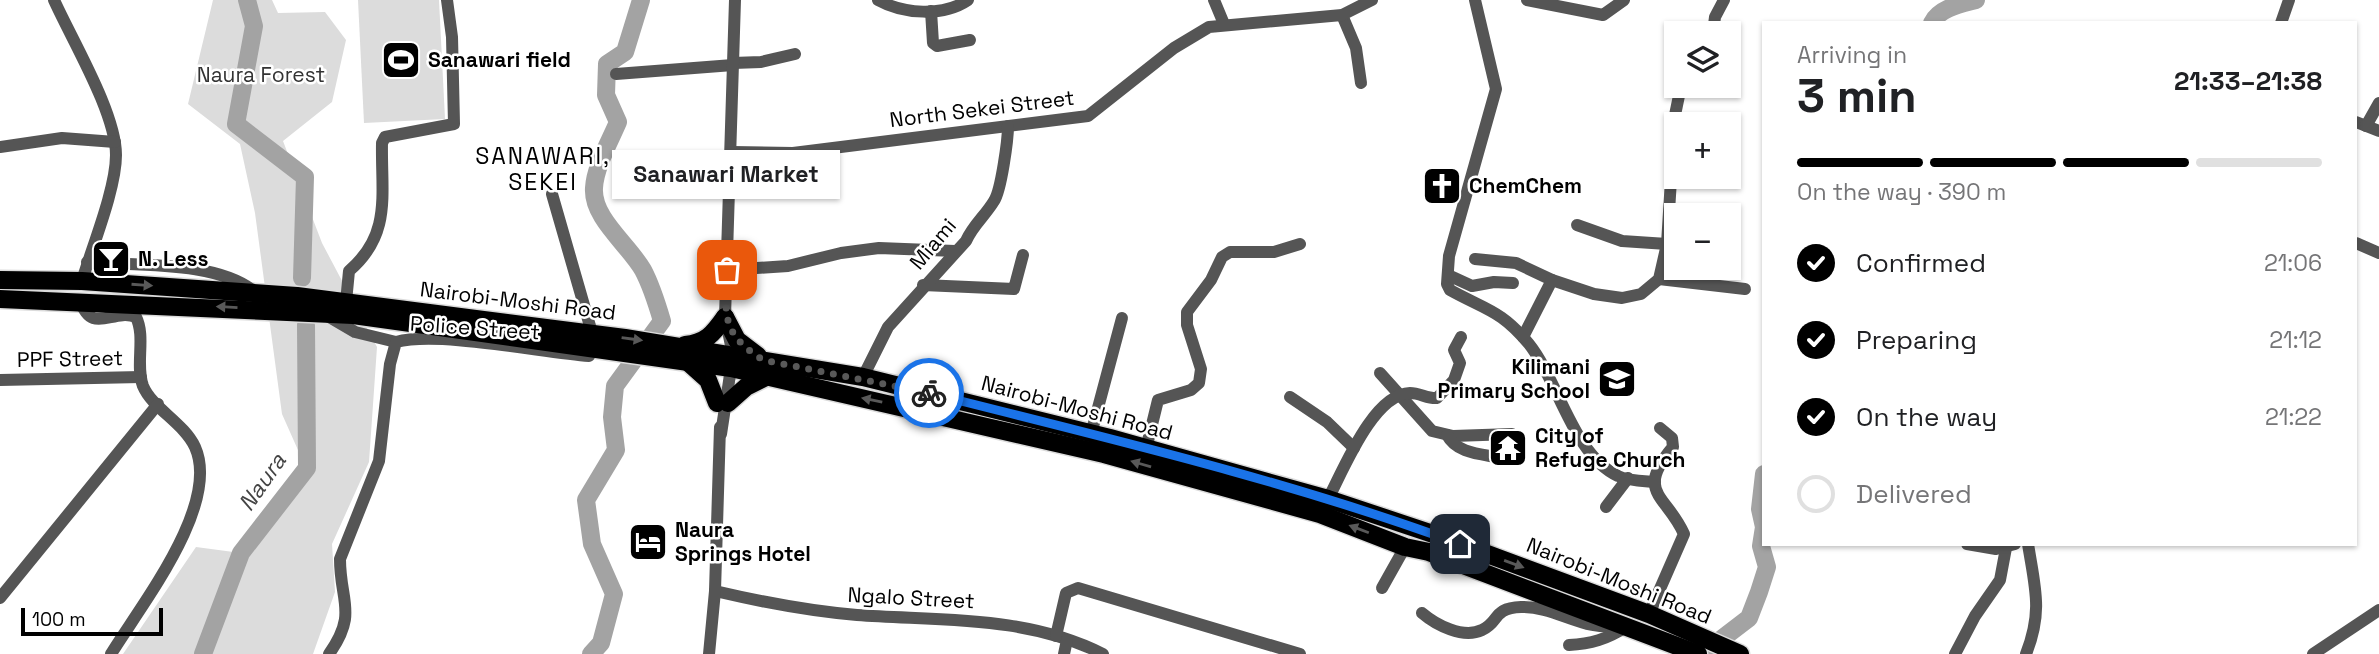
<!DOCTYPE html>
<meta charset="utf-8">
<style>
body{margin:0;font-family:"Space Grotesk",sans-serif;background:#f2f2f2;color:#202124;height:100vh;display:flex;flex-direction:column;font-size:26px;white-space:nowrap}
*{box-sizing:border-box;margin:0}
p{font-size:23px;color:#757577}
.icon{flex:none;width:38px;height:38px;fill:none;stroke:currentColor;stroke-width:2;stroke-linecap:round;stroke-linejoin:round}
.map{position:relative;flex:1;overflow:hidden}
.sheet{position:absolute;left:1762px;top:21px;width:595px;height:525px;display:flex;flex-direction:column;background:#fff;border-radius:0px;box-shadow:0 2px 5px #0004}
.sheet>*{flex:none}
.fabs{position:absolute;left:1664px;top:21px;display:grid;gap:14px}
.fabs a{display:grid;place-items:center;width:77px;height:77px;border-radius:0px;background:#fff;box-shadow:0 2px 5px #0004;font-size:35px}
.scale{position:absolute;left:21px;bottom:18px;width:142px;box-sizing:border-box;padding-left:7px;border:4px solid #000;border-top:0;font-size:19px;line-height:24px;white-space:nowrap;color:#000;-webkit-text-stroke:5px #fff;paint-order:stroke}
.pin{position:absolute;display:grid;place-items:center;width:60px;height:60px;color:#fff;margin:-30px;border-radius:14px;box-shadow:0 4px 10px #0006}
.courier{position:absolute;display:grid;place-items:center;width:70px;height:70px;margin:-35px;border:5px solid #1a73e8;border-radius:50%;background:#fff;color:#222;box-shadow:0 2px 9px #0007}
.bubble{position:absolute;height:49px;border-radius:0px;background:#fff;box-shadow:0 2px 5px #0004;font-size:23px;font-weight:700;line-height:49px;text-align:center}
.summary em{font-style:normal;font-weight:700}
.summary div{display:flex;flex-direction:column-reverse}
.summary{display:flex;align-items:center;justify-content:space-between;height:119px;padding:0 35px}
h1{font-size:46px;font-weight:700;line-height:52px}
.bar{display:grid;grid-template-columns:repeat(4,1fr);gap:10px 7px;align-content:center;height:84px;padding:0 35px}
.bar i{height:9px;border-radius:5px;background:#e0e0e0}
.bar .on{background:#000}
.bar p{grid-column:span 4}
ol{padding:0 35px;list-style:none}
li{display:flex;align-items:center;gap:21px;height:77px}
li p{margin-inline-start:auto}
li .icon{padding:7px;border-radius:50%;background:#000;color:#fff;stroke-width:4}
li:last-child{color:#757577}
li i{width:38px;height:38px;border:4px solid #e0e0e0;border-radius:50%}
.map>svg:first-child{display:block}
</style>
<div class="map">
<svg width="2379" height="654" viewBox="0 0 2379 654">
<rect width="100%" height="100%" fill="#fff"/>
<g fill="#dcdcdc">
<polygon points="213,0 272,0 278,13 325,12 346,40 332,102 283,141 322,243 377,347 369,462 332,544 335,592 313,654 123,654 196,547 241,553 306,468 282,414 255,213 240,144 188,104"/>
<polygon points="358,0 439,0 445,119 364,123"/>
</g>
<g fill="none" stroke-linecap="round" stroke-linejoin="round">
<g stroke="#a3a3a3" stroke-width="18">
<polyline points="247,0 254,26 236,124 305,177 302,278"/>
<path d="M641,0L625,52L607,64L606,95L618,122C610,141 595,167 594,188C592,218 628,244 643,270C651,285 657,304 662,321L651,336"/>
<path d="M1932,23C1939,8 1961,4 1976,0"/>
<polyline points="203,654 241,553 307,468 306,325"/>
<polyline points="591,654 601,643 614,594 592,544 586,500 616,450 612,417 615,386 634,360"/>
<polyline points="1702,654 1749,618 1759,592 1767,567 1761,546 1764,527 1760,509 1764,474"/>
</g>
<g stroke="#dbdbdb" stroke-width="21">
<g id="highway">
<polyline points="0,280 82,281 297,296 625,338 863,377 1110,438 1328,499 1436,535 1649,614 1740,654"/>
<polyline points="0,299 353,315 731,368 1104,454 1320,514 1405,547 1429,552 1698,654"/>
<polyline points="725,317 737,340 758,356"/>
<path d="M685,345C706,343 713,334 725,317"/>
<polyline points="689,363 708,380 717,403"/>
<polyline points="728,403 746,387 768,376"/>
</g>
</g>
<g stroke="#555" stroke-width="12">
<path d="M54,0C72,40 116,113 116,155C116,189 92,247 82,281"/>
<path d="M878,0C903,14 943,17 968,0"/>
<polyline points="1214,0 1224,24"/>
<path d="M1475,0L1496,89L1449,256L1447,284L1450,290C1486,310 1501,310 1529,344C1558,380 1573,455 1618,476C1628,481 1643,481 1655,482"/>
<polyline points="1527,0 1603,15 1624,0"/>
<polyline points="931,11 933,43 937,46 970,40"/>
<polyline points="1342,15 1356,48 1361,83"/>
<polyline points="2281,23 2289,0"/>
<polyline points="1713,33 1715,17 1724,0"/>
<polyline points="733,63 761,62 795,54"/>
<polyline points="616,74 733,65"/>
<polyline points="2356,122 2379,131"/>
<polyline points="2366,126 2379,103"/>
<polyline points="0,147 62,138 115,142"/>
<polyline points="732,152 793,153 1088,116 1174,48 1209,27 1342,15 1372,0"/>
<polyline points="552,194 592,333"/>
<polyline points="1577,225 1622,241 1667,244"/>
<polyline points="2356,243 2379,253"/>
<polyline points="1475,259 1516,263 1552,280"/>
<path d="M87,262C136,266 218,260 256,293"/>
<polyline points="727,270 788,266 841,253 879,248 955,251"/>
<polyline points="1448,275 1472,286 1494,282 1513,283"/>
<polyline points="1659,279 1745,289"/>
<polyline points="923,285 1014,289 1023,255"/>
<path d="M80,300C92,336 112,308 136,317C146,337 135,365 143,386C152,408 184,423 195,447C221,505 141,605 111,654"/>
<path d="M346,302L349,271C392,234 381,195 382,143L385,137L454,124L452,37L447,0"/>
<polyline points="326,315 355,332 396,342"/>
<polyline points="1523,337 1552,280 1594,294 1622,298 1641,294 1659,279 1667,244 1675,115 1681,86"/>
<polyline points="1380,373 1432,431 1453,436 1512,434"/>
<path d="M863,377L888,327L966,241C973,225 985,216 994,201C1001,191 1008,140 1008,126"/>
<polyline points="0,380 141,377"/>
<polyline points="1290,397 1327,422 1354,448"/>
<polyline points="721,434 733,355 725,317 735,0"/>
<polyline points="1091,434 1122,318"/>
<path d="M1447,435C1457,454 1482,454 1501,458"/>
<polyline points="1146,449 1158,400 1191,390 1199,383 1201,369 1187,325 1187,312 1211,280 1222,257 1230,252 1274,252 1300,244"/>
<path d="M1328,499C1343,471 1373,394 1410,393C1420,393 1428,399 1437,398L1454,380L1460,363L1454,350L1461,337"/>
<polyline points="1606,507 1628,478"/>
<polyline points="1967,544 1996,549 2015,544"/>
<polyline points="1382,588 1405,547"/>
<path d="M715,591C762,602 809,611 857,615C940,621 1026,615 1103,654"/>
<polyline points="0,598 158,404"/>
<path d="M1422,613C1436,625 1463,639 1482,630C1500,622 1492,608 1521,607C1557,606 1584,633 1621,625"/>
<path d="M1649,614L1684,534C1667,495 1634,493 1673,447L1672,438L1660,428"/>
<polyline points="1056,636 1066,593 1078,588 1300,654"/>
<path d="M1569,645C1591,644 1607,639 1626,627"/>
<path d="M329,654C358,613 340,602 340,559L379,461L390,364L396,342C439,331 540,352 589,356"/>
<polyline points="709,654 715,591 720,427"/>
<polyline points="1064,654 1067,640"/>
<polyline points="1955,654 1975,616 2000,580 2006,548"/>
<path d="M2026,654C2043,611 2035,588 2028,544"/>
<polyline points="2313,654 2379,610"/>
</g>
<use href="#highway" stroke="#000" stroke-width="18"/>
</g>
<defs><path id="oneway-solid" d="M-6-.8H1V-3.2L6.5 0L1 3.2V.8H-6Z" transform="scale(1.75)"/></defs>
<g fill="#595959">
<use href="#oneway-solid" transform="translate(142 285) rotate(4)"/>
<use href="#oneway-solid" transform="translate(227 307) rotate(-177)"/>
<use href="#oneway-solid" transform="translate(632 339) rotate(8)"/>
<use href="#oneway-solid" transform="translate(872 400) rotate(-168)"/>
<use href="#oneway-solid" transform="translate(1141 464) rotate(-164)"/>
<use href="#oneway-solid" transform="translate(1359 529) rotate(-159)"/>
<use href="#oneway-solid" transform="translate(1514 564) rotate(20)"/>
</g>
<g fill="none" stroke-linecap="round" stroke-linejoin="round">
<path stroke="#595959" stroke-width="7" stroke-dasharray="0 12.6" d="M727,270C725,316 721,333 763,360L929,393"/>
<path stroke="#1a73e8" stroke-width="9" d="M929,393C1107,438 1287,480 1460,544"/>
</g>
<defs>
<g id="stadium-square" transform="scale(2.0125)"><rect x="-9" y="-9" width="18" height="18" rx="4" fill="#000" stroke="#fff"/><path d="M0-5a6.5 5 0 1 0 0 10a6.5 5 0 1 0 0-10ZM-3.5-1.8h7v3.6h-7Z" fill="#fff"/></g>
<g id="church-square" transform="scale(2.0125)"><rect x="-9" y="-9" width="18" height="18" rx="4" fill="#000" stroke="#fff"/><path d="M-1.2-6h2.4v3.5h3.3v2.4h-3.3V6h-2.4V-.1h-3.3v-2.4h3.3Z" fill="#fff"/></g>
<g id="bar-square" transform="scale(2.0125)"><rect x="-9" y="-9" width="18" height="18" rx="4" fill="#000" stroke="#fff"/><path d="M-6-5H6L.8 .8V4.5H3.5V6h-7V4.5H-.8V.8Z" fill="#fff"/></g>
<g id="school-square" transform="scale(2.0125)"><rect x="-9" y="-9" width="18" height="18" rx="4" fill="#000" stroke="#fff"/><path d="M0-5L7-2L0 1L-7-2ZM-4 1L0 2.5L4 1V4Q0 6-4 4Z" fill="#fff"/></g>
<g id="temple-square" transform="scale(2.0125)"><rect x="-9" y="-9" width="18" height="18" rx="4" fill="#000" stroke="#fff"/><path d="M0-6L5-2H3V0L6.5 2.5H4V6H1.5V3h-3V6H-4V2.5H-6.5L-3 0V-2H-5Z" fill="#fff"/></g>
<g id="hotel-square" transform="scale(2.0125)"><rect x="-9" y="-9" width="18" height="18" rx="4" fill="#000" stroke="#fff"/><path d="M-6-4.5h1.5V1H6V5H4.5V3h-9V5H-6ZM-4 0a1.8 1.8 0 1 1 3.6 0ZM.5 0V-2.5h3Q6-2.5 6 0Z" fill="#fff"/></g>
</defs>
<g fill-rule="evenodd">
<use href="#stadium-square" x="401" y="60"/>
<use href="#church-square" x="1442" y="186"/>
<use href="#bar-square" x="111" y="259"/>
<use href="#school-square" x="1617" y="379"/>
<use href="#temple-square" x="1508" y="448"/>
<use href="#hotel-square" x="648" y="542"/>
</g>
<g text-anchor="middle" stroke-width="5" stroke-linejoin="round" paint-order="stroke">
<g font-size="21" font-weight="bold" fill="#000" stroke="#fff" text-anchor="start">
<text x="428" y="67">Sanawari field</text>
<text x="1469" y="193">ChemChem</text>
<text x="138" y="266">N. Less</text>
<text x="1590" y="374" text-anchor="end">Kilimani<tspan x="1590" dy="24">Primary School</tspan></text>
<text x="1535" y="443">City of<tspan x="1535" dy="24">Refuge Church</tspan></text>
<text x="675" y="537">Naura<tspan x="675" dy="24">Springs Hotel</tspan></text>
</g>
<g font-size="21" fill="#333" stroke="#fff">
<text x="261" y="82">Naura Forest</text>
</g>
<g font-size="21" fill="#000" stroke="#fff">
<text transform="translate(982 109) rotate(-7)" y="7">North Sekei Street</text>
<text transform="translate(933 244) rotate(-50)" y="7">Miami</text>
<text transform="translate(518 301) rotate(7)" y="7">Nairobi-Moshi Road</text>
<text transform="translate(475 328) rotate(4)" y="7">Police Street</text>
<text transform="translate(70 359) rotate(-1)" y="7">PPF Street</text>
<text transform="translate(1077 408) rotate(15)" y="7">Nairobi-Moshi Road</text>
<text transform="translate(1619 581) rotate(22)" y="7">Nairobi-Moshi Road</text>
<text transform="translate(911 598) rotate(3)" y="7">Ngalo Street</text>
</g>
<g font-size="23" letter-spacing="2" fill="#000" stroke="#fff">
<text x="543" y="164">SANAWARI,<tspan x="543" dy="26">SEKEI</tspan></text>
</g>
<g font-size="23" font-style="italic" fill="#444" stroke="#fff">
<text transform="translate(262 482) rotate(-55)" y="8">Naura</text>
</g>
</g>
</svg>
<div class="fabs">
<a><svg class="icon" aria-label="layers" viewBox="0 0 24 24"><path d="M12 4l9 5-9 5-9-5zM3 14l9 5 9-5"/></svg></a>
<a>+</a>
<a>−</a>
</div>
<div class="scale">100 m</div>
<div class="pin" style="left:727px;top:270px;background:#ea580c"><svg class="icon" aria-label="bag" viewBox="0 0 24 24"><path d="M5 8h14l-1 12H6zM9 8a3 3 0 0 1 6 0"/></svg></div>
<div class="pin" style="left:1460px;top:544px;background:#1f2937"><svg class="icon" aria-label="home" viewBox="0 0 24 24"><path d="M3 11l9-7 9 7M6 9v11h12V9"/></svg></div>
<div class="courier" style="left:929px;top:393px"><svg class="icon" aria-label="bike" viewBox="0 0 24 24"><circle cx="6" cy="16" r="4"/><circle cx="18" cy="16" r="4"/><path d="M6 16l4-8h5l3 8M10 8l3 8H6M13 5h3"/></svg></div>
<div class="bubble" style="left:612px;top:150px;width:228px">Sanawari Market</div>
<section class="sheet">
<div class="summary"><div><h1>3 min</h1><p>Arriving in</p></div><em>21:33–21:38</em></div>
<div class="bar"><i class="on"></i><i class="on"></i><i class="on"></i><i></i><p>On the way · 390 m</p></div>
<ol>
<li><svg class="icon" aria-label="check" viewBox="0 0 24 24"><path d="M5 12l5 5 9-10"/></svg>Confirmed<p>21:06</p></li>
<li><svg class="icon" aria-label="check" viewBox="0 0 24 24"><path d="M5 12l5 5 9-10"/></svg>Preparing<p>21:12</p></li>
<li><svg class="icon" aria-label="check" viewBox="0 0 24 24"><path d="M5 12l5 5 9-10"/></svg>On the way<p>21:22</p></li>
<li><i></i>Delivered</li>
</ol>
</section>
</div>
